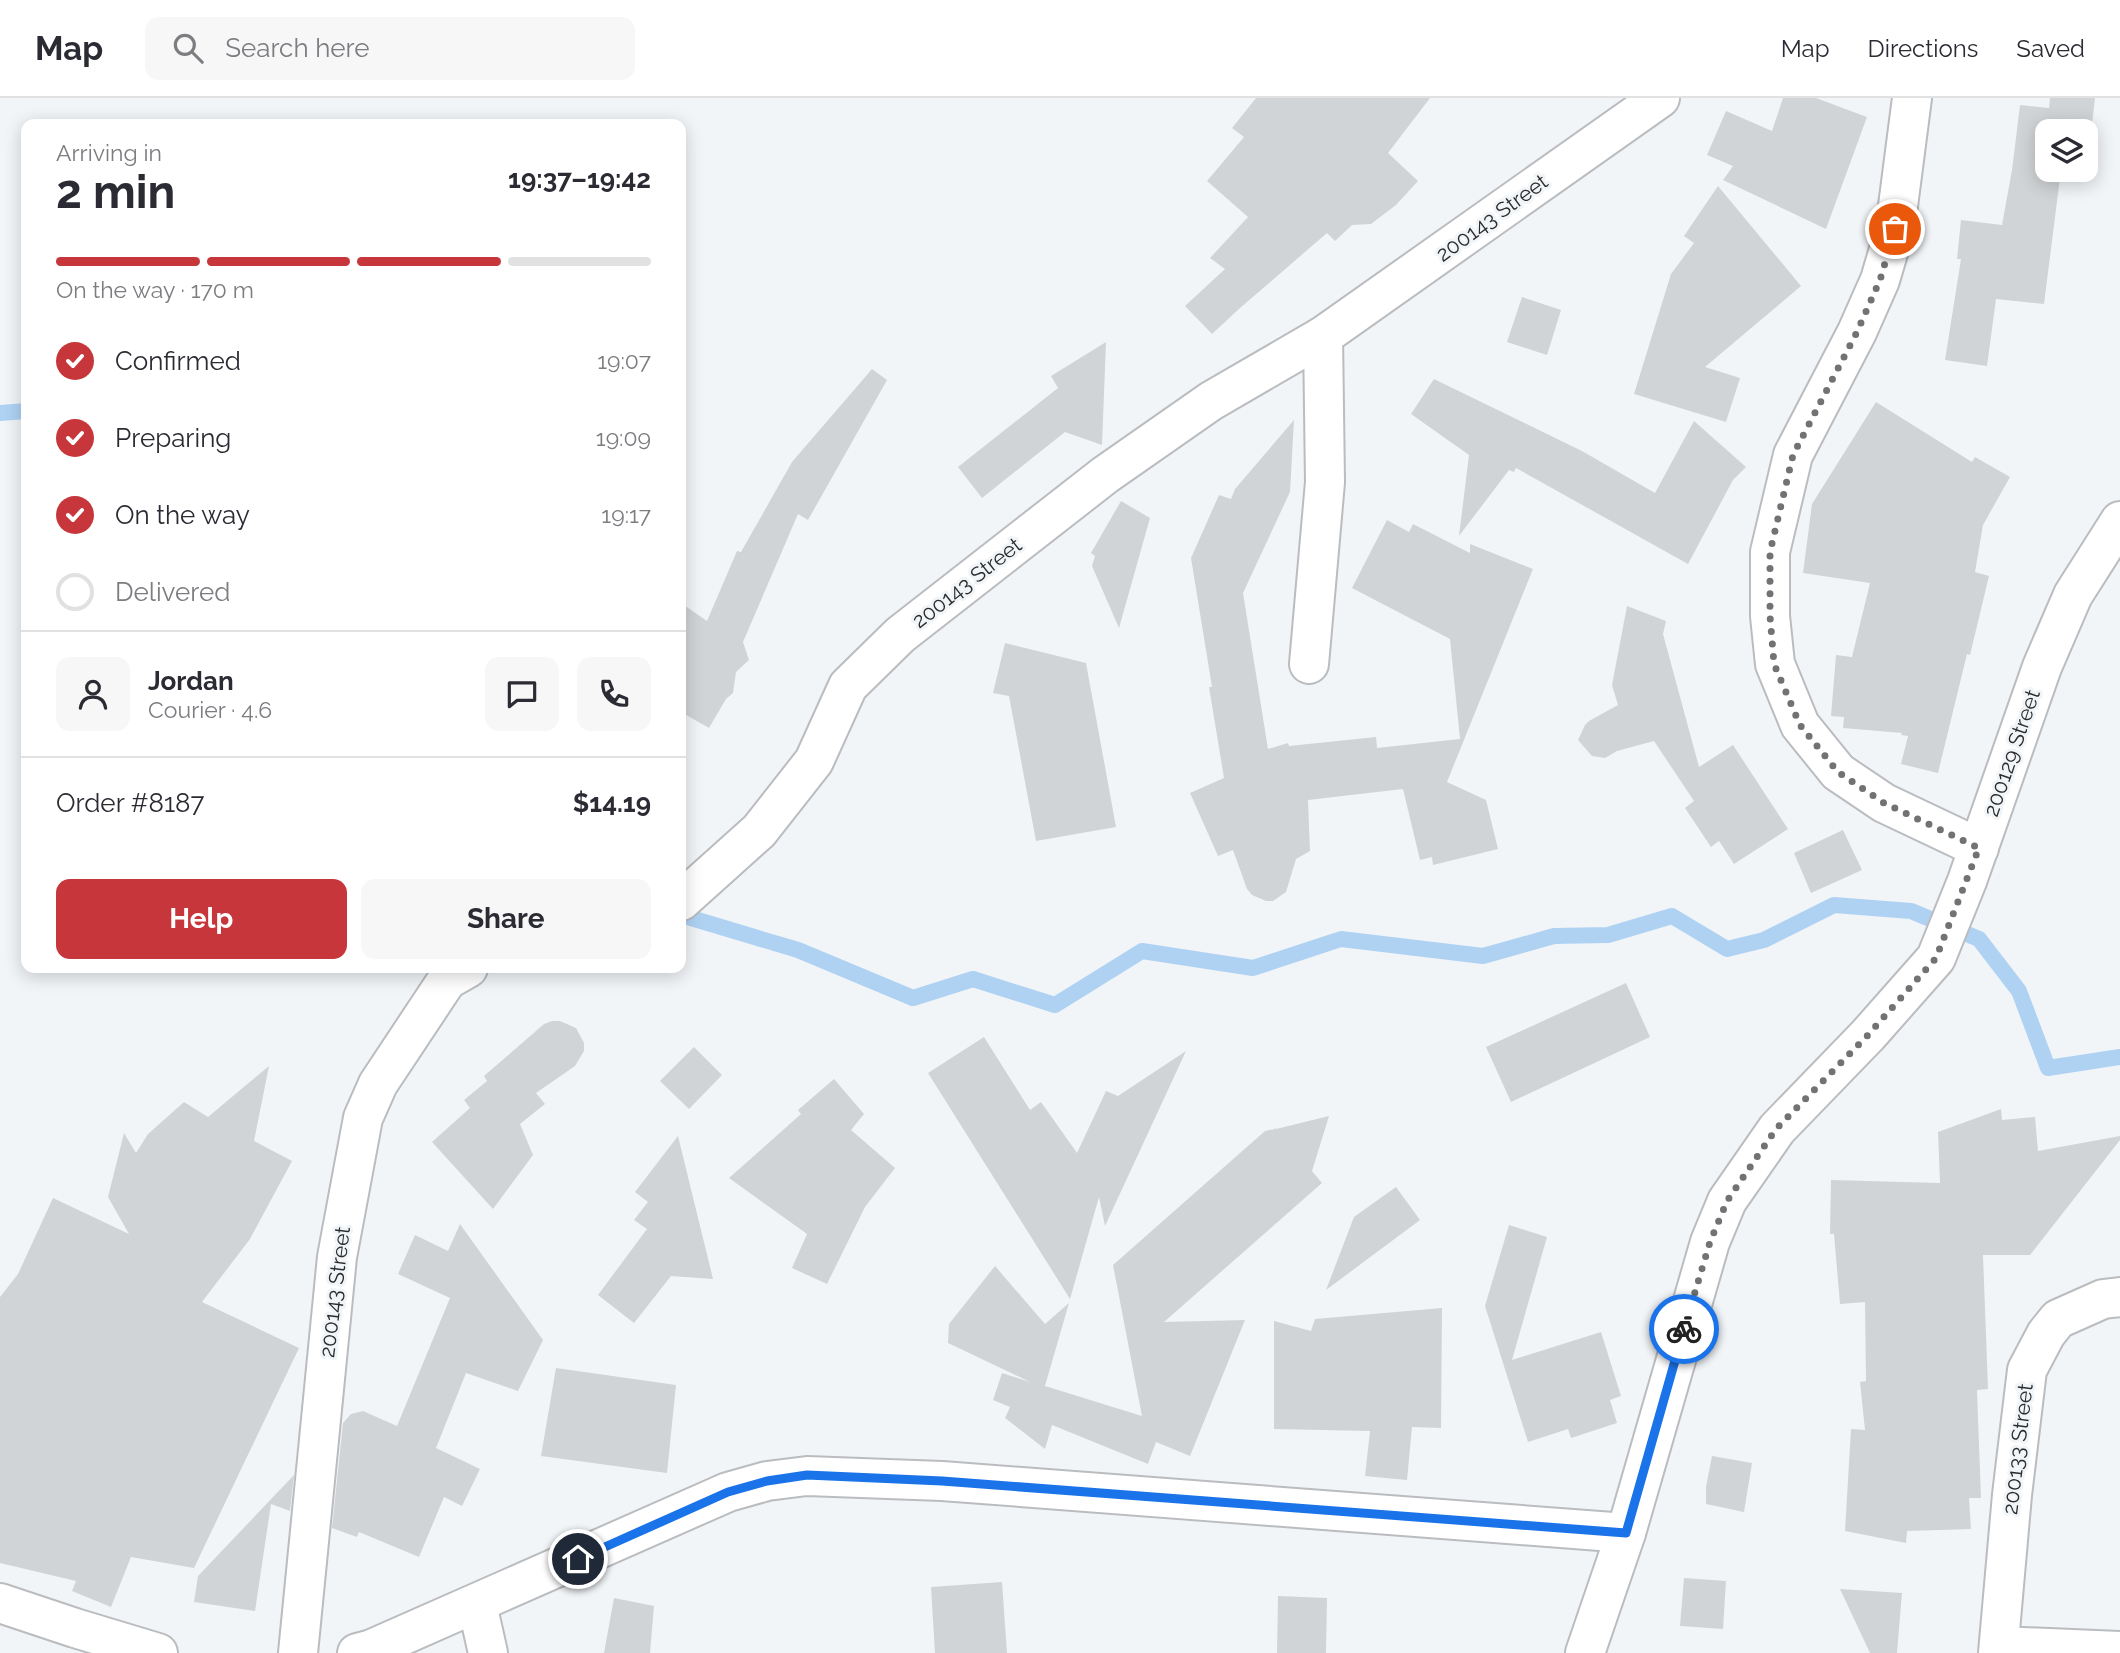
<!DOCTYPE html>
<meta charset="utf-8">
<style>
body{margin:0;font-family:Raleway,sans-serif;background:#f7f7f7;color:#2b2b33;height:100vh;display:flex;flex-direction:column;font-size:26px;white-space:nowrap}
*{box-sizing:border-box;margin:0}
p{font-size:23px;color:#7c7c81}
.icon{flex:none;width:38px;height:38px;fill:none;stroke:currentColor;stroke-width:2;stroke-linecap:round;stroke-linejoin:round}
.map{position:relative;flex:1;overflow:hidden}
.side{position:absolute;left:21px;top:21px;width:665px;height:854px;display:flex;flex-direction:column;background:#fff;border-radius:14px;box-shadow:0 4px 18px #0003}
.side>*{flex:none}
.controls{position:absolute;left:2035px;top:21px;display:grid;gap:14px}
.controls a{display:grid;place-items:center;width:63px;height:63px;border-radius:14px;background:#fff;box-shadow:0 4px 18px #0003;font-size:35px}
.pin{position:absolute;display:grid;place-items:center;width:60px;height:60px;color:#fff;margin:-30px;border:4px solid #fff;border-radius:50%;box-shadow:0 2px 7px #0007}
.courier{position:absolute;display:grid;place-items:center;width:70px;height:70px;margin:-35px;border:5px solid #1a73e8;border-radius:50%;background:#fff;color:#222;box-shadow:0 2px 9px #0007}
.head em{font-style:normal;font-weight:700}
.head div{display:flex;flex-direction:column-reverse}
.head{display:flex;align-items:center;justify-content:space-between;height:119px;padding:0 35px}
h1{font-size:46px;font-weight:700;line-height:52px}
.bar{display:grid;grid-template-columns:repeat(4,1fr);gap:10px 7px;align-content:center;height:84px;padding:0 35px}
.bar i{height:9px;border-radius:5px;background:#e1e1e2}
.bar .active{background:#c6363b}
.bar p{grid-column:span 4}
.line{display:flex;align-items:center;gap:18px;padding:0 35px;border-top:2px solid #e1e1e2}
.line div{flex:1}
.round{display:grid;place-items:center;flex:none;width:74px;height:74px;border-radius:14px;background:#f7f7f7}
ol{padding:0 35px;list-style:none}
li{display:flex;align-items:center;gap:21px;height:77px}
li p{margin-inline-start:auto}
li .icon{padding:7px;border-radius:50%;background:#c6363b;color:#fff;stroke-width:4}
li:last-child{color:#7c7c81}
li i{width:38px;height:38px;border:4px solid #e1e1e2;border-radius:50%}
.button{display:flex;gap:14px;margin-top:auto;padding:14px 35px}
.button a{flex:1;height:80px;border-radius:14px;background:#c6363b;color:#fff;font-size:28px;font-weight:700;line-height:80px;text-align:center}
.button a+a{background:#f7f7f7;color:#2b2b33}
header{display:flex;align-items:center;gap:42px;box-sizing:border-box;height:98px;padding:0 35px;background:#fff;border-bottom:2px solid #e1e1e2}
header strong{font-size:33px}
nav{display:flex;gap:38px;margin-inline-start:auto;font-size:24px}
.search{width:490px;height:63px;background:#f7f7f7;display:flex;align-items:center;gap:18px;box-sizing:border-box;padding:0 24px;border-radius:14px;color:#7c7c81;font-size:26px}
.map>svg:first-child{display:block}
</style>
<header>
<strong>Map</strong>
<div class="search"><svg class="icon" aria-label="search" viewBox="0 0 24 24"><circle cx="10" cy="10" r="6"/><path d="M15 15l6 6"/></svg>Search here</div>
<nav><a>Map</a><a>Directions</a><a>Saved</a></nav>
</header>
<div class="map">
<svg width="2120" height="1555" viewBox="0 0 2120 1555">
<rect width="100%" height="100%" fill="#f2f5f8"/>
<g fill="none" stroke-linecap="round" stroke-linejoin="round">
<g stroke="#afd2f3" stroke-width="16">
<polyline points="0,315 26,313"/>
<polyline points="681,817 798,852 913,900 973,881 1055,907 1142,853 1253,870 1341,841 1483,858 1554,838 1608,837 1672,818 1727,851 1764,842 1834,807 1911,813 1979,841 2019,893 2048,970 2120,959"/>
</g>
</g>
<g fill="#d1d4d6">
<polygon points="1256,0 1430,0 1388,55 1418,83 1396,107 1371,126 1352,127 1335,143 1327,135 1240,210 1212,236 1185,208 1225,171 1210,160 1248,119 1207,83 1244,39 1232,30"/>
<polygon points="1783,0 1816,0 1867,19 1826,131 1723,82 1733,68 1707,57 1726,13 1772,33"/>
<polygon points="2050,0 2095,0 2087,70 2086,33 2048,33 2048,72 2061,72 2044,206 1996,201 1987,268 1945,262 1961,161 1957,161 1961,122 2002,127 2012,72 2020,7 2049,10"/>
<polygon points="1718,88 1801,188 1705,269 1740,280 1726,324 1634,296 1671,176 1694,145 1684,138"/>
<polygon points="1522,199 1561,212 1547,257 1507,244"/>
<polygon points="1106,244 1102,347 1065,334 982,400 958,369 1058,290 1051,278"/>
<polygon points="872,271 887,282 808,422 798,416 743,544 749,562 736,574 733,595 726,601 709,630 681,614 681,505 707,523 737,453 741,454 792,364"/>
<polygon points="1434,281 1582,353 1655,395 1694,323 1746,369 1733,382 1688,466 1516,370 1514,374 1509,372 1459,438 1469,357 1411,316"/>
<polygon points="1876,304 1972,364 1975,359 2010,379 1983,427 1975,474 1989,478 1970,557 1967,556 1938,675 1901,666 1908,638 1901,637 1902,635 1843,630 1844,619 1831,618 1836,557 1852,559 1870,485 1803,475 1812,406"/>
<polygon points="1294,322 1290,394 1243,495 1268,651 1288,645 1289,648 1376,639 1377,650 1460,641 1450,541 1352,490 1387,422 1409,434 1413,426 1470,455 1470,446 1533,471 1447,684 1486,702 1498,751 1433,767 1432,759 1420,762 1403,691 1308,702 1310,753 1296,761 1286,794 1273,803 1266,803 1252,797 1247,791 1233,752 1218,758 1190,695 1224,680 1209,589 1212,589 1191,460 1219,397 1231,401 1235,391"/>
<polygon points="1121,403 1150,420 1119,530 1092,468 1095,458 1091,455"/>
<polygon points="1627,508 1666,523 1663,536 1699,669 1733,647 1788,731 1734,766 1719,743 1711,749 1685,710 1694,703 1654,643 1617,653 1605,660 1592,658 1578,642 1585,627 1589,623 1618,607 1612,587"/>
<polygon points="1005,545 1086,565 1116,729 1036,743 1009,598 993,595"/>
<polygon points="1843,732 1862,772 1811,795 1794,755"/>
<polygon points="1626,885 1650,939 1511,1004 1486,949"/>
<polygon points="552,923 560,923 576,930 584,945 584,953 575,968 536,995 545,1006 520,1026 533,1057 493,1111 432,1044 470,1010 464,1002 487,983 484,978 544,926"/>
<polygon points="984,939 1030,1012 1041,1004 1077,1055 1106,993 1118,998 1186,953 1105,1128 1099,1099 1070,1201 928,975"/>
<polygon points="694,949 722,977 689,1011 660,983"/>
<polygon points="269,968 254,1043 292,1063 250,1141 202,1204 299,1250 194,1470 131,1459 111,1509 72,1493 76,1483 0,1465 0,1199 18,1176 53,1100 129,1136 108,1099 124,1035 136,1055 148,1036 184,1004 208,1019"/>
<polygon points="834,981 864,1016 851,1032 895,1070 865,1109 827,1186 792,1170 807,1136 729,1080 801,1016 798,1012"/>
<polygon points="2001,1011 2002,1022 2035,1019 2038,1053 2120,1038 2120,1042 2030,1157 1983,1157 1988,1291 1977,1292 1981,1400 1969,1400 1971,1431 1907,1433 1906,1445 1845,1433 1851,1331 1865,1332 1860,1284 1866,1283 1865,1204 1840,1206 1834,1136 1830,1136 1831,1082 1940,1085 1938,1034"/>
<polygon points="1329,1018 1312,1073 1322,1085 1164,1224 1245,1222 1190,1358 1156,1344 1148,1366 1052,1327 1045,1351 1005,1320 1010,1309 993,1302 1002,1275 1030,1284 948,1245 949,1226 995,1168 1045,1226 1069,1205 1045,1288 1142,1318 1113,1167 1265,1033 1275,1031 1275,1029 1276,1031"/>
<polygon points="678,1038 713,1181 671,1178 634,1225 598,1197 647,1131 634,1122 648,1104 635,1094"/>
<polygon points="1396,1089 1420,1122 1326,1192 1354,1119"/>
<polygon points="460,1126 543,1242 518,1293 466,1275 436,1350 480,1371 462,1408 444,1399 419,1459 359,1434 357,1439 332,1430 343,1325 351,1316 363,1313 397,1328 450,1200 398,1176 415,1137 448,1153"/>
<polygon points="1509,1127 1547,1139 1512,1262 1601,1234 1621,1298 1610,1302 1617,1325 1571,1340 1568,1331 1528,1344 1485,1208"/>
<polygon points="1442,1210 1441,1330 1412,1329 1407,1382 1365,1378 1370,1333 1274,1331 1274,1223 1311,1233 1315,1221"/>
<polygon points="556,1270 676,1287 667,1375 541,1358"/>
<polygon points="1712,1358 1752,1365 1744,1414 1706,1406 1706,1389"/>
<polygon points="294,1377 290,1413 271,1406 255,1513 194,1504 198,1478"/>
<polygon points="1684,1480 1726,1483 1723,1531 1680,1528"/>
<polygon points="1002,1484 1007,1555 935,1555 931,1489"/>
<polygon points="1840,1491 1902,1495 1897,1555 1870,1555"/>
<polygon points="1278,1498 1327,1500 1326,1555 1277,1555"/>
<polygon points="614,1500 654,1508 650,1555 604,1555"/>
</g>
<g fill="none" stroke-linecap="round" stroke-linejoin="round">
<g stroke="#babcbf" stroke-width="42">
<g id="minor">
<polyline points="1912,0 1895,131 1880,182 1857,234 1793,357 1770,454 1770,518 1775,566 1800,627 1838,674 1884,705 1979,750"/>
<polyline points="1309,566 1325,384 1323,238"/>
<polyline points="681,803 759,733 814,663 848,588 900,537 1105,377 1211,303 1323,238 1660,0"/>
<polyline points="0,1505 75,1530 158,1555"/>
<polyline points="477,1506 488,1555"/>
<polyline points="2000,1548 2120,1553"/>
<polyline points="298,1555 337,1159 363,1020 378,986 447,882 468,870"/>
<polyline points="357,1555 372,1551 728,1394 767,1383 807,1378 942,1383 1626,1435"/>
<polyline points="1585,1555 1626,1435 1710,1144 1727,1103 1777,1031 1868,937 1936,860 1967,783 2042,569 2073,497 2120,423"/>
<polyline points="1998,1555 2012,1397 2027,1272 2046,1236 2058,1221 2103,1201 2120,1199"/>
</g>
</g>
<use href="#minor" stroke="#fff" stroke-width="38"/>
</g>
<g fill="none" stroke-linecap="round" stroke-linejoin="round">
<polyline stroke="#707273" stroke-width="7" stroke-dasharray="0 12.6" points="1684,1231 1710,1144 1727,1103 1776,1031 1868,937 1936,860 1979,750 1884,705 1838,674 1800,627 1774,566 1770,518 1770,454 1793,357 1857,234 1880,182 1895,131"/>
<polyline stroke="#1a73e8" stroke-width="9" points="578,1461 728,1394 767,1383 807,1377 942,1383 1626,1435 1684,1231"/>
</g>
<g text-anchor="middle" stroke-width="6" stroke-linejoin="round" paint-order="stroke">
<g font-size="21" fill="#2a2b2c" stroke="#f2f5f8">
<text transform="translate(1492 120) rotate(-36)" y="7">200143 Street</text>
<text transform="translate(967 485) rotate(-38)" y="7">200143 Street</text>
<text transform="translate(2012 655) rotate(-71)" y="7">200129 Street</text>
<text transform="translate(335 1194) rotate(-83)" y="7">200143 Street</text>
<text transform="translate(2018 1351) rotate(-83)" y="7">200133 Street</text>
</g>
</g>
</svg>
<div class="controls">
<a><svg class="icon" aria-label="layers" viewBox="0 0 24 24"><path d="M12 4l9 5-9 5-9-5zM3 14l9 5 9-5"/></svg></a>
</div>
<div class="pin" style="left:1895px;top:131px;background:#ea580c"><svg class="icon" aria-label="bag" viewBox="0 0 24 24"><path d="M5 8h14l-1 12H6zM9 8a3 3 0 0 1 6 0"/></svg></div>
<div class="pin" style="left:578px;top:1461px;background:#1f2937"><svg class="icon" aria-label="home" viewBox="0 0 24 24"><path d="M3 11l9-7 9 7M6 9v11h12V9"/></svg></div>
<div class="courier" style="left:1684px;top:1231px"><svg class="icon" aria-label="bike" viewBox="0 0 24 24"><circle cx="6" cy="16" r="4"/><circle cx="18" cy="16" r="4"/><path d="M6 16l4-8h5l3 8M10 8l3 8H6M13 5h3"/></svg></div>
<section class="side">
<div class="head"><div><h1>2 min</h1><p>Arriving in</p></div><em>19:37–19:42</em></div>
<div class="bar"><i class="active"></i><i class="active"></i><i class="active"></i><i></i><p>On the way · 170 m</p></div>
<ol>
<li><svg class="icon" aria-label="check" viewBox="0 0 24 24"><path d="M5 12l5 5 9-10"/></svg>Confirmed<p>19:07</p></li>
<li><svg class="icon" aria-label="check" viewBox="0 0 24 24"><path d="M5 12l5 5 9-10"/></svg>Preparing<p>19:09</p></li>
<li><svg class="icon" aria-label="check" viewBox="0 0 24 24"><path d="M5 12l5 5 9-10"/></svg>On the way<p>19:17</p></li>
<li><i></i>Delivered</li>
</ol>
<div class="line" style="height:126px"><a class="round"><svg class="icon" aria-label="person" viewBox="0 0 24 24"><circle cx="12" cy="8" r="4"/><path d="M4 21q1-7 8-7t8 7"/></svg></a><div><b>Jordan</b><p>Courier · 4.6</p></div><a class="round"><svg class="icon" aria-label="chat" viewBox="0 0 24 24"><path d="M4 5h16v11H9l-5 4z"/></svg></a><a class="round"><svg class="icon" aria-label="phone" viewBox="0 0 24 24"><path d="M5 4h4l2 5-3 2q2 4 5 5l2-3 5 2v4C11 20 4 13 5 4z"/></svg></a></div>
<div class="line" style="height:91px"><div>Order #8187</div><b>$14.19</b></div>
<div class="button"><a>Help</a><a>Share</a></div>
</section>
</div>
